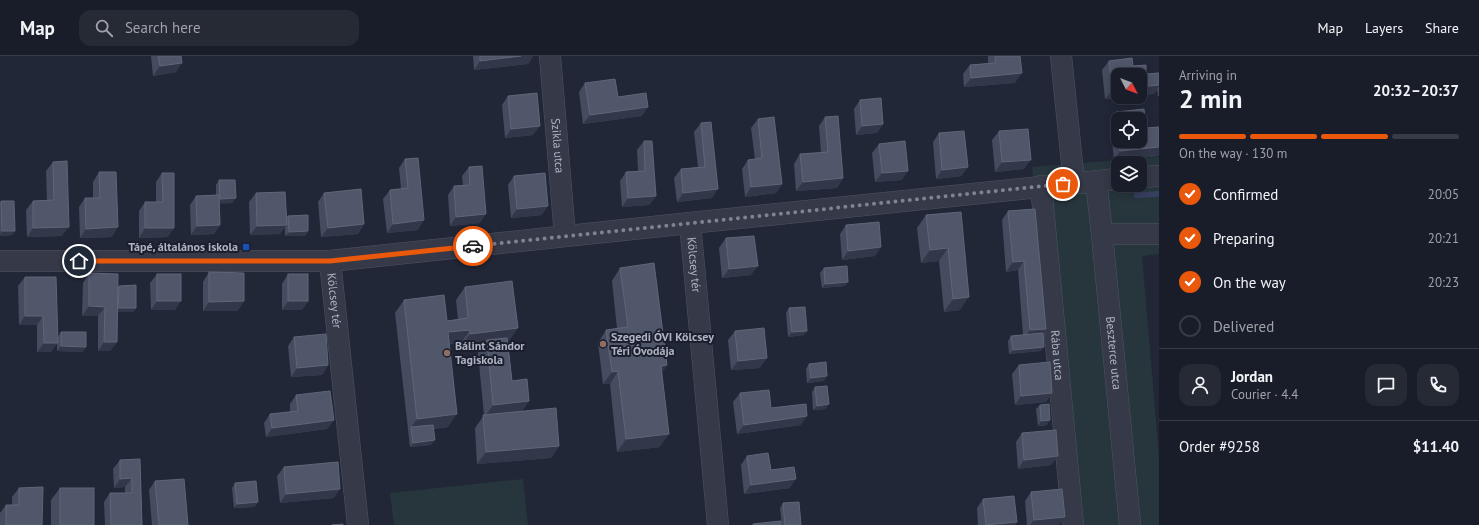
<!DOCTYPE html>
<meta charset="utf-8">
<style>
body{margin:0;font-family:"PT Sans",sans-serif;background:#262a35;color:#f1f3f6;height:100vh;display:flex;flex-direction:column;font-size:15px;white-space:nowrap}
*{box-sizing:border-box;margin:0}
p{font-size:13px;color:#9fa2a8}
.icon{flex:none;width:22px;height:22px;fill:none;stroke:currentColor;stroke-width:2;stroke-linecap:round;stroke-linejoin:round}
.map{position:relative;flex:1;overflow:hidden}
.side{display:flex;flex-direction:column;background:#191d29;width:320px}
.side>*{flex:none}
.needle{width:26px;rotate:132deg}
.buttons{position:absolute;left:1111px;top:12px;display:grid;gap:8px}
.buttons a{display:grid;place-items:center;width:36px;height:36px;border-radius:8px;background:#191d29;box-shadow:0 2px 10px #0003,0 0 0 1px #373b46;font-size:20px}
.pin{position:absolute;display:grid;place-items:center;width:34px;height:34px;color:#fff;margin:-17px;border:2px solid #fff;border-radius:50%;box-shadow:0 1px 4px #0007}
.courier{position:absolute;display:grid;place-items:center;width:40px;height:40px;margin:-20px;border:3px solid #ea580c;border-radius:50%;background:#fff;color:#222;box-shadow:0 1px 5px #0007}
.overview em{font-style:normal;font-weight:700}
.overview div{display:flex;flex-direction:column-reverse}
.overview{display:flex;align-items:center;justify-content:space-between;height:68px;padding:0 20px}
h1{font-size:26px;font-weight:700;line-height:30px}
.bar{display:grid;grid-template-columns:repeat(4,1fr);gap:6px 4px;align-content:center;height:48px;padding:0 20px}
.bar i{height:5px;border-radius:3px;background:#373b46}
.bar .current{background:#ea580c}
.bar p{grid-column:span 4}
.line{display:flex;align-items:center;gap:10px;padding:0 20px;border-top:1px solid #373b46}
.line div{flex:1}
.round{display:grid;place-items:center;flex:none;width:42px;height:42px;border-radius:12px;background:#262a35}
ol{padding:0 20px;list-style:none}
li{display:flex;align-items:center;gap:12px;height:44px}
li p{margin-inline-start:auto}
li .icon{padding:4px;border-radius:50%;background:#ea580c;color:#fff;stroke-width:4}
li:last-child{color:#9fa2a8}
li i{width:22px;height:22px;border:2px solid #373b46;border-radius:50%}
header{display:flex;align-items:center;gap:24px;box-sizing:border-box;height:56px;padding:0 20px;background:#191d29;border-bottom:1px solid #373b46}
header strong{font-size:19px}
nav{display:flex;gap:22px;margin-inline-start:auto;font-size:14px}
.search{width:280px;height:36px;background:#262a35;display:flex;align-items:center;gap:10px;box-sizing:border-box;padding:0 14px;border-radius:12px;color:#9fa2a8;font-size:15px}
main{display:flex;flex:1;min-height:0}
.map>svg:first-child{display:block}
</style>
<header>
<strong>Map</strong>
<div class="search"><svg class="icon" aria-label="search" viewBox="0 0 24 24"><circle cx="10" cy="10" r="6"/><path d="M15 15l6 6"/></svg>Search here</div>
<nav><a>Map</a><a>Layers</a><a>Share</a></nav>
</header>
<main>
<div class="map">
<svg width="1159" height="469" viewBox="0 0 1159 469">
<rect width="100%" height="100%" fill="#212737"/>
<g fill="#26363c" fill-rule="evenodd">
<path d="M1159,101V198L1142,200L1159,400V469H1065L1032,111ZM1118,107H1140V129H1118Z"/>
<polygon points="523,423 528,469 394,469 390,437"/>
</g>
<g fill="none" stroke-linecap="round" stroke-linejoin="round">
<polyline stroke="#353f5e" stroke-width="6" points="1137,139 1159,138"/>
<g stroke="#4f5463" stroke-width="22">
<g id="minor">
<path id="s1" d="M550,0L565,180"/>
<polyline points="1061,0 1074,127"/>
<polyline points="1140,121 1159,120"/>
<path id="s2" d="M1096,125L1102,178L1130,469"/>
<path id="s3" d="M1041,130L1073,469"/>
<path id="s4" d="M690,167L718,469"/>
<polyline points="1102,178 1159,178"/>
<polyline points="0,205 330,205 690,167 1118,123"/>
<path id="s5" d="M330,205L358,469"/>
</g>
</g>
<use href="#minor" stroke="#353948" stroke-width="21"/>
</g>
<g fill="#454c5f" fill-rule="evenodd">
<polygon points="151,0 181,0 176,16 153,20"/>
<polygon points="473,0 533,0 528,8 474,14"/>
<polygon points="988,0 1020,0 1015,27 964,31 963,18 970,9 988,7"/>
<polygon points="1109,5 1133,10 1146,18 1159,17 1159,40 1158,40 1157,33 1154,38 1140,39 1140,19 1118,41 1125,41 1105,43 1102,14"/>
<polygon points="585,27 618,41 642,60 583,68 579,36"/>
<polygon points="508,40 533,79 505,82 502,49"/>
<polygon points="860,44 883,68 877,77 856,79 854,53"/>
<path d="M1116,56L1146,72L1159,71V100L1114,104L1110,65ZM1118,63L1140,85H1118Z"/>
<polygon points="825,61 843,122 837,132 796,135 794,108 800,98 821,97 819,70"/>
<polygon points="758,63 782,128 776,137 745,141 742,113 748,104 755,103 751,72"/>
<polygon points="701,67 712,142 677,146 674,122 681,113 698,111 694,76"/>
<polygon points="999,75 1024,113 995,116 992,84"/>
<polygon points="939,77 968,111 961,120 936,123 933,86"/>
<polygon points="644,85 656,140 649,149 622,151 620,125 626,116 638,115 637,94"/>
<polygon points="879,88 902,124 875,126 872,97"/>
<polygon points="405,103 418,174 387,177 383,143 390,134 401,133 399,112"/>
<polygon points="53,106 62,180 27,181 26,154 33,145 47,145 46,115"/>
<polygon points="469,111 480,167 450,170 448,139 454,130 463,130 462,120"/>
<polygon points="99,116 112,181 80,182 79,151 85,142 93,142 93,126"/>
<polygon points="162,117 168,181 139,182 139,155 145,146 156,146 156,126"/>
<polygon points="514,120 542,159 511,162 508,129"/>
<polygon points="219,124 232,147 220,147 220,169 214,178 191,179 190,149 196,140 216,139 216,129"/>
<polygon points="256,137 286,162 288,160 308,175 305,180 285,180 285,171 280,178 250,179 249,146"/>
<polygon points="324,137 364,168 358,178 321,181 318,146"/>
<polygon points="1,145 15,175 12,179 0,180 0,147"/>
<polygon points="1035,153 1043,277 1041,295 1009,298 1008,285 1011,280 1023,279 1018,214 1006,216 1002,164 1008,155"/>
<polygon points="961,156 960,254 944,256 939,205 921,207 917,172 926,159"/>
<polygon points="846,169 875,200 842,204 840,178"/>
<polygon points="726,182 751,219 722,222 719,192"/>
<polygon points="620,212 667,309 662,316 660,391 617,396 610,328 603,328 598,287 606,274 617,273 612,225"/>
<polygon points="824,212 848,226 845,230 822,232 820,217"/>
<polygon points="209,216 244,245 237,255 203,255 203,226"/>
<polygon points="89,217 118,231 119,230 136,252 133,256 117,256 117,286 110,295 98,295 98,260 82,260 83,227"/>
<polygon points="157,218 175,254 151,254 150,227"/>
<polygon points="288,218 308,245 302,254 282,254 282,228"/>
<polygon points="25,221 58,281 61,276 83,296 57,295 57,287 51,296 37,296 37,269 19,269 18,230"/>
<polygon points="465,231 509,285 508,285 512,325 529,345 522,355 559,390 551,402 477,408 475,372 484,359 478,297 484,288 461,290 461,287 449,288 448,371 433,373 431,389 410,391 395,257 404,244 447,265 458,263 456,244"/>
<polygon points="789,252 804,279 788,281 786,257"/>
<polygon points="735,275 760,312 731,314 728,284"/>
<polygon points="294,281 328,309 322,319 291,321 288,290"/>
<polygon points="809,308 824,325 807,327 806,313"/>
<polygon points="1019,309 1052,337 1046,346 1015,349 1012,318"/>
<polygon points="815,331 826,353 813,354 812,336"/>
<polygon points="740,337 771,352 801,369 737,378 733,346"/>
<polygon points="296,339 334,364 327,373 266,381 264,367 270,358 290,356 290,348"/>
<polygon points="1040,349 1047,369 1038,370 1036,353"/>
<polygon points="1022,377 1058,400 1051,409 1018,413 1016,386"/>
<polygon points="747,400 771,414 790,432 744,438 741,409"/>
<polygon points="140,403 142,469 105,469 104,446 110,437 125,437 125,431 114,432 113,413 120,404"/>
<polygon points="284,411 334,442 280,447 277,420"/>
<polygon points="155,425 188,469 152,469 149,434"/>
<polygon points="235,427 258,446 254,451 234,452 232,432"/>
<polygon points="19,432 42,469 0,469 0,457 6,449 12,449 12,441"/>
<polygon points="60,432 94,469 51,469 51,444"/>
<polygon points="1031,436 1059,469 1027,469 1025,445"/>
<polygon points="983,443 1017,466 1015,469 978,469 977,452"/>
<polygon points="783,447 801,469 782,469 780,452"/>
</g>
<g fill="#32384a">
<polygon points="521,0 533,0 528,8 474,14 480,5"/>
<polygon points="182,7 176,16 153,20 160,10"/>
<polygon points="1022,17 1015,27 964,31 971,22"/>
<polygon points="1159,29 1159,30 1154,38 1140,39 1140,31"/>
<polygon points="1118,33 1118,41 1125,41 1105,43 1112,34"/>
<polygon points="648,51 642,60 583,68 590,59"/>
<polygon points="883,68 877,77 856,79 862,70"/>
<polygon points="540,70 533,79 505,82 511,73"/>
<polygon points="1159,91 1159,100 1114,104 1120,95"/>
<polygon points="1031,104 1024,113 995,116 1002,106"/>
<polygon points="968,111 961,120 936,123 942,114"/>
<polygon points="908,115 902,124 875,126 882,117"/>
<polygon points="843,122 837,132 796,135 803,126"/>
<polygon points="782,128 776,137 745,141 751,131"/>
<polygon points="718,133 712,142 677,146 683,137"/>
<polygon points="656,140 649,149 622,151 628,142"/>
<polygon points="236,142 232,147 217,148 220,143"/>
<polygon points="548,150 542,159 511,162 517,153"/>
<polygon points="486,158 480,167 450,170 456,161"/>
<polygon points="424,164 418,174 387,177 393,168"/>
<polygon points="364,168 358,178 321,181 328,172"/>
<polygon points="220,169 214,178 191,179 197,170"/>
<polygon points="287,169 280,178 250,179 257,170"/>
<polygon points="69,171 62,180 27,181 33,172"/>
<polygon points="118,171 112,181 80,182 86,173"/>
<polygon points="145,172 174,172 168,181 139,182"/>
<polygon points="2,175 15,175 12,179 0,180 0,178"/>
<polygon points="308,175 305,180 285,180 289,176"/>
<polygon points="881,191 875,200 842,204 848,195"/>
<polygon points="948,192 939,205 921,207 930,194"/>
<polygon points="1024,205 1018,214 1006,216 1013,206"/>
<polygon points="758,210 751,219 722,222 729,213"/>
<polygon points="848,226 845,230 822,232 825,228"/>
<polygon points="969,241 960,254 944,256 953,243"/>
<polygon points="157,245 181,245 175,254 151,254"/>
<polygon points="244,245 237,255 203,255 209,246"/>
<polygon points="288,245 308,245 302,254 282,254"/>
<polygon points="89,250 105,251 98,260 82,260"/>
<polygon points="118,252 136,252 133,256 115,256"/>
<polygon points="25,260 43,260 37,269 19,269"/>
<polygon points="518,272 509,285 487,288 487,284 484,288 461,290 470,278"/>
<polygon points="1046,273 1040,282 1024,283 1030,274"/>
<polygon points="470,274 461,287 439,289 448,276"/>
<polygon points="807,275 804,279 788,281 792,276"/>
<polygon points="104,286 117,286 110,295 98,295"/>
<polygon points="44,287 58,287 51,296 37,296"/>
<polygon points="61,290 86,291 83,296 57,295"/>
<polygon points="1044,291 1041,295 1009,298 1013,294"/>
<polygon points="767,302 760,312 731,314 738,305"/>
<polygon points="328,309 322,319 291,321 297,312"/>
<polygon points="667,309 658,322 661,310"/>
<polygon points="618,315 610,328 603,328 612,316"/>
<polygon points="827,320 824,325 807,327 811,322"/>
<polygon points="1052,337 1046,346 1015,349 1021,340"/>
<polygon points="529,345 520,358 484,362 493,349"/>
<polygon points="829,348 826,353 813,354 817,350"/>
<polygon points="457,358 448,371 412,375 411,371 417,363"/>
<polygon points="807,360 801,369 737,378 744,369"/>
<polygon points="334,364 327,373 266,381 272,372"/>
<polygon points="1050,364 1047,369 1038,370 1041,365"/>
<polygon points="669,378 660,391 617,396 626,383"/>
<polygon points="435,384 431,389 410,391 413,387"/>
<polygon points="559,390 551,402 477,408 486,396"/>
<polygon points="1058,400 1051,409 1018,413 1024,404"/>
<polygon points="132,422 125,431 114,432 120,423"/>
<polygon points="796,423 790,432 744,438 751,429"/>
<polygon points="340,433 334,442 280,447 286,438"/>
<polygon points="258,446 254,451 234,452 237,448"/>
<polygon points="1065,461 1059,469 1030,469 1034,464"/>
<polygon points="1017,466 1015,469 990,469"/>
</g>
<g fill="#50576a" stroke="#5f6678">
<polygon points="158,0 181,0 182,7 160,10"/>
<polygon points="480,0 521,0 480,5"/>
<polygon points="995,0 1020,0 1022,17 971,22 970,9 996,7"/>
<polygon points="1132,2 1133,10 1146,9 1146,18 1159,17 1159,29 1140,31 1140,19 1118,19 1118,33 1112,34 1109,5"/>
<polygon points="615,23 618,41 646,37 648,51 590,59 585,27"/>
<polygon points="537,37 540,70 511,73 508,40"/>
<polygon points="881,42 883,68 862,70 860,44"/>
<polygon points="1144,53 1146,72 1159,71 1159,91 1120,95 1119,85 1140,85 1140,63 1118,63 1118,74 1116,56"/>
<polygon points="838,60 843,122 803,126 800,98 828,96 825,61"/>
<polygon points="774,61 782,128 751,131 748,104 762,102 758,63"/>
<polygon points="711,66 718,133 683,137 681,113 705,111 701,67"/>
<polygon points="1028,73 1031,104 1002,106 999,75"/>
<polygon points="964,75 968,111 942,114 939,77"/>
<polygon points="644,85 652,85 656,140 628,142 626,116 645,115"/>
<polygon points="905,85 908,115 882,117 879,88"/>
<polygon points="418,102 424,164 393,168 390,134 408,132 405,103"/>
<polygon points="67,105 69,171 33,172 33,145 54,144 53,106"/>
<polygon points="482,110 486,158 456,161 454,130 470,129 469,111"/>
<polygon points="99,116 116,116 118,171 86,173 85,142 100,142"/>
<polygon points="162,117 174,117 174,172 145,172 145,146 163,146"/>
<polygon points="545,117 548,150 517,153 514,120"/>
<polygon points="219,124 235,124 236,142 220,143"/>
<polygon points="361,133 364,168 328,172 324,137"/>
<polygon points="285,136 287,169 257,170 256,137"/>
<polygon points="219,139 220,169 197,170 196,140"/>
<polygon points="1,145 14,145 15,175 2,175"/>
<polygon points="1035,153 1046,273 1030,274 1024,205 1013,206 1008,155"/>
<polygon points="961,156 969,241 953,243 948,192 930,194 926,159"/>
<polygon points="308,159 308,175 289,176 288,160"/>
<polygon points="879,166 881,191 848,195 846,169"/>
<polygon points="754,180 758,210 729,213 726,182"/>
<polygon points="654,207 667,309 661,310 669,378 626,383 618,315 612,316 606,274 628,271 620,212"/>
<polygon points="847,210 848,226 825,228 824,212"/>
<polygon points="209,216 244,217 244,245 209,246"/>
<polygon points="89,217 118,218 117,286 104,286 105,251 89,250"/>
<rect x="157" y="218" width="24" height="27"/>
<rect x="288" y="218" width="20" height="27"/>
<polygon points="25,221 56,221 58,287 44,287 43,260 25,260"/>
<polygon points="512,225 518,272 470,278 470,274 448,276 457,358 417,363 404,244 444,239 447,265 468,262 465,231"/>
<polygon points="136,229 136,252 118,252 119,230"/>
<polygon points="805,251 807,275 792,276 789,252"/>
<polygon points="764,272 767,302 738,305 735,275"/>
<polygon points="61,276 86,276 86,291 61,290"/>
<polygon points="1043,277 1044,291 1013,294 1011,280"/>
<polygon points="326,278 328,309 297,312 294,281"/>
<polygon points="507,282 512,325 527,323 529,345 493,349 487,284"/>
<polygon points="826,306 827,320 811,322 809,308"/>
<polygon points="1050,306 1052,337 1021,340 1019,309"/>
<polygon points="827,330 829,348 817,350 815,331"/>
<polygon points="769,334 771,352 806,348 807,360 744,369 740,337"/>
<polygon points="330,335 334,364 272,372 270,358 298,355 296,339"/>
<polygon points="1049,348 1050,364 1041,365 1040,349"/>
<polygon points="556,352 559,390 486,396 483,359"/>
<polygon points="433,369 435,384 413,387 411,371"/>
<polygon points="1056,374 1058,400 1024,404 1022,377"/>
<polygon points="768,397 771,414 794,411 796,423 751,429 747,400"/>
<polygon points="140,403 142,469 111,469 110,437 132,437 132,422 120,423 120,404"/>
<polygon points="338,406 340,433 286,438 284,411"/>
<polygon points="184,423 188,469 159,469 155,425"/>
<polygon points="256,425 258,446 237,448 235,427"/>
<polygon points="43,431 42,469 6,469 6,449 19,449 19,432"/>
<rect x="60" y="432" width="34" height="37"/>
<polygon points="1062,433 1065,461 1034,464 1031,436"/>
<polygon points="1014,440 1017,466 986,469 983,443"/>
<polygon points="799,446 801,469 785,469 783,447"/>
<polygon points="781,465 781,469 753,469 753,468"/>
<polygon points="343,468 343,469 332,469"/>
</g>
<g fill="none" stroke-linecap="round" stroke-linejoin="round">
<polyline stroke="#7d8393" stroke-width="4" stroke-dasharray="0 7.2" points="473,190 1063,128"/>
<polyline stroke="#ea580c" stroke-width="5" points="79,205 330,205 473,190"/>
</g>
<rect fill="#1a4fb4" stroke="#1a1e2d" stroke-width="1.5" x="242" y="187" width="8" height="8" rx="2"/>
<g fill="#8d6e63" stroke="#1a1e2d" stroke-width="1.5">
<circle cx="603" cy="288" r="4"/>
<circle cx="447" cy="297" r="4"/>
</g>
<g text-anchor="middle" stroke-width="4" stroke-linejoin="round" paint-order="stroke">
<g font-size="12" fill="#afb4c4" stroke="#1a1e2d">
<text dy="4" stroke="none"><textPath href="#s1" startOffset="90">Szikla utca</textPath></text>
<text dy="4" stroke="none"><textPath href="#s4" startOffset="42">Kölcsey tér</textPath></text>
<text dy="4" stroke="none"><textPath href="#s5" startOffset="40">Kölcsey tér</textPath></text>
<text dy="4" stroke="none"><textPath href="#s2" startOffset="173">Beszterce utca</textPath></text>
<text dy="4" stroke="none"><textPath href="#s3" startOffset="170">Rába utca</textPath></text>
</g>
<g font-size="12" font-weight="bold" fill="#afb4c4" stroke="#1a1e2d" text-anchor="start">
<text x="238" y="195" text-anchor="end">Tápé, általános iskola</text>
<text x="611" y="285">Szegedi ÓVI Kölcsey<tspan x="611" dy="14">Téri Óvodája</tspan></text>
<text x="455" y="294">Bálint Sándor<tspan x="455" dy="14">Tagiskola</tspan></text>
</g>
</g>
</svg>
<div class="buttons">
<a><svg class="needle" viewBox="-14 -14 28 28"><path d="M0-13l5 13h-10z" fill="#e53935"/><path d="M0 13l5-13h-10z" fill="#9fa2a8"/></svg></a>
<a><svg class="icon" aria-label="locate" viewBox="0 0 24 24"><circle cx="12" cy="12" r="6"/><path d="M12 2v4M12 18v4M2 12h4M18 12h4"/></svg></a>
<a><svg class="icon" aria-label="layers" viewBox="0 0 24 24"><path d="M12 4l9 5-9 5-9-5zM3 14l9 5 9-5"/></svg></a>
</div>
<div class="pin" style="left:1063px;top:128px;background:#ea580c"><svg class="icon" aria-label="bag" viewBox="0 0 24 24"><path d="M5 8h14l-1 12H6zM9 8a3 3 0 0 1 6 0"/></svg></div>
<div class="pin" style="left:79px;top:205px;background:#1f2937"><svg class="icon" aria-label="home" viewBox="0 0 24 24"><path d="M3 11l9-7 9 7M6 9v11h12V9"/></svg></div>
<div class="courier" style="left:473px;top:190px"><svg class="icon" aria-label="car" viewBox="0 0 24 24"><path d="M5 17H2v-5l4-1 3-4h7l3 4 3 1v5h-3M9 17h6M6 11h13"/><circle cx="7" cy="17" r="2"/><circle cx="17" cy="17" r="2"/></svg></div>
</div>
<section class="side">
<div class="overview"><div><h1>2 min</h1><p>Arriving in</p></div><em>20:32–20:37</em></div>
<div class="bar"><i class="current"></i><i class="current"></i><i class="current"></i><i></i><p>On the way · 130 m</p></div>
<ol>
<li><svg class="icon" aria-label="check" viewBox="0 0 24 24"><path d="M5 12l5 5 9-10"/></svg>Confirmed<p>20:05</p></li>
<li><svg class="icon" aria-label="check" viewBox="0 0 24 24"><path d="M5 12l5 5 9-10"/></svg>Preparing<p>20:21</p></li>
<li><svg class="icon" aria-label="check" viewBox="0 0 24 24"><path d="M5 12l5 5 9-10"/></svg>On the way<p>20:23</p></li>
<li><i></i>Delivered</li>
</ol>
<div class="line" style="height:72px"><a class="round"><svg class="icon" aria-label="person" viewBox="0 0 24 24"><circle cx="12" cy="8" r="4"/><path d="M4 21q1-7 8-7t8 7"/></svg></a><div><b>Jordan</b><p>Courier · 4.4</p></div><a class="round"><svg class="icon" aria-label="chat" viewBox="0 0 24 24"><path d="M4 5h16v11H9l-5 4z"/></svg></a><a class="round"><svg class="icon" aria-label="phone" viewBox="0 0 24 24"><path d="M5 4h4l2 5-3 2q2 4 5 5l2-3 5 2v4C11 20 4 13 5 4z"/></svg></a></div>
<div class="line" style="height:52px"><div>Order #9258</div><b>$11.40</b></div>
</section>
</main>
